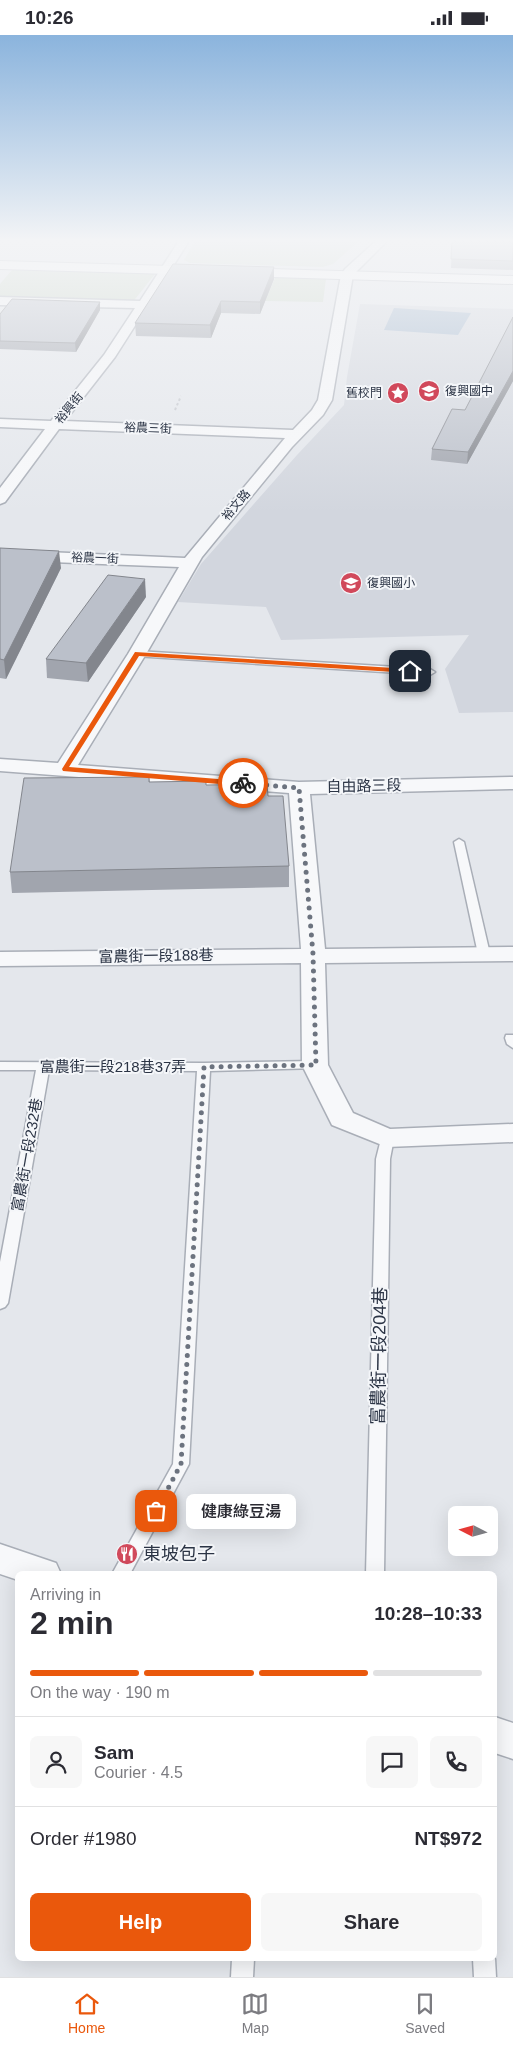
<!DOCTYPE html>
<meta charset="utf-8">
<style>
body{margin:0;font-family:Arial,"Noto Sans TC",sans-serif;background:#f7f7f7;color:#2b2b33;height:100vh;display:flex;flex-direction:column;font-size:19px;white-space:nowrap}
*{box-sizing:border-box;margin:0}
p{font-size:16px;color:#7c7c81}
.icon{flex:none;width:28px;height:28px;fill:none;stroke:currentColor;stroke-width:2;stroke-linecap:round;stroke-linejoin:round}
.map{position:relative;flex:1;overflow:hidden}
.sheet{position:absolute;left:15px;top:1536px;width:482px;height:390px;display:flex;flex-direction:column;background:#fff;border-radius:8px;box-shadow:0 5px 20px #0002}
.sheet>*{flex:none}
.needle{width:32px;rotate:276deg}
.buttons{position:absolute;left:448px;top:1471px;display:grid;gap:10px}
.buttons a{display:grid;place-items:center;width:50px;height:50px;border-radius:8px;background:#fff;box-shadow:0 5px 20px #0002;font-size:25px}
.pin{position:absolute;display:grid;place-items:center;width:42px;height:42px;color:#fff;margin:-21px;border-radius:10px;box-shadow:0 2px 8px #0006}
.courier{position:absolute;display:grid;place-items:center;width:50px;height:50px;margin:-25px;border:4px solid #ea580c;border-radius:50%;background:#fff;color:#222;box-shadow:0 1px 6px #0007}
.bubble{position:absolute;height:35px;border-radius:8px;background:#fff;box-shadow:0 5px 20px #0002;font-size:16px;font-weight:600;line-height:35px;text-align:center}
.summary em{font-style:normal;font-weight:600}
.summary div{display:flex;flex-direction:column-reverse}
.summary{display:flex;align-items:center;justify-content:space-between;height:85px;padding:0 15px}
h1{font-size:32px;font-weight:600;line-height:38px}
.bar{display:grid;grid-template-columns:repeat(4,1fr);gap:8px 5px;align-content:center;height:60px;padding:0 15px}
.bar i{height:6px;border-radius:4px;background:#e1e1e2}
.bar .selected{background:#ea580c}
.bar p{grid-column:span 4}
.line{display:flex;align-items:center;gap:12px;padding:0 15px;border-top:1px solid #e1e1e2}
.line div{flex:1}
.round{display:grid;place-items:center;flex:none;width:52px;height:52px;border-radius:8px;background:#f7f7f7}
.button{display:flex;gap:10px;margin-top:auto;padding:10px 15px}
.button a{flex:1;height:58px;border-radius:8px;background:#ea580c;color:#fff;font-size:20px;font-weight:600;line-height:58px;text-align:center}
.button a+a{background:#f7f7f7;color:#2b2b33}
.status{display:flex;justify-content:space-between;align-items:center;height:35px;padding:0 25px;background:#fff;direction:ltr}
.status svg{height:14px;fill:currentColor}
.menu{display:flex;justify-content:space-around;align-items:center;height:70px;border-top:1px solid #e1e1e2;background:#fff;font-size:14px;color:#7c7c81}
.menu a{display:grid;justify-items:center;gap:2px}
.menu .selected{color:#ea580c}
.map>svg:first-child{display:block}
</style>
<div class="status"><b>10:26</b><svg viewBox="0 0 49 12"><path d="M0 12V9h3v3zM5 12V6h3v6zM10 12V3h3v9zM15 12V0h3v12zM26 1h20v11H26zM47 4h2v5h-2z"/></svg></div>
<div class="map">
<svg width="513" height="1942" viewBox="0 0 513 1942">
<rect width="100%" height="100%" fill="#e4e7ec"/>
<polygon fill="#d2d6de" points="360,269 513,274 513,677 459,678 445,634 469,600 281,605 266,572 178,567 201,529 297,420 344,370 347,342"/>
<g fill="#c9d6c5">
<polygon points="195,206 359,206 333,229 323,232 190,228 184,225"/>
<polygon points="12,235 155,239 132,268 0,264 0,249"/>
<polygon points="275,243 326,244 323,267 265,266"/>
</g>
<polygon fill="#9fb4cc" points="394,273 471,278 458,300 384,295"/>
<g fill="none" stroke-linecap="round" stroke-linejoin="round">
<g stroke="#a9aeb7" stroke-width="3">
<g id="lane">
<polygon points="137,616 430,634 435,637 430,640 134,621 134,617"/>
<polygon points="459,804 464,807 490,919 484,923 478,919 454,807"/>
<polygon points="506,1000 513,1000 513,1013 507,1009 505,1003"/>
<polygon points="315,1026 322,1030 320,1033 210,1036 189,1429 130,1539 112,1539 173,1429 197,1036 49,1035 8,1268 5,1272 0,1274 0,1227 36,1035 0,1035 0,1027 204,1028"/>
<polygon points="387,1098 392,1100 394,1103 390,1124 384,1539 366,1539 376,1124 382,1100"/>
<polygon points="232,1924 254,1924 253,1942 231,1942"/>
<polygon points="473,1924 495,1924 496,1942 474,1942"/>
</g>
</g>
<g stroke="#a9aeb7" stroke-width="3">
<g id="street">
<polygon points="179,206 189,206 115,322 65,386 293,395 312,375 318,365 341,240 345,234 376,206 387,206 353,240 332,365 323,380 292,412 202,522 146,619 78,730 299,747 513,742 513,754 310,759 325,914 513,912 513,926 325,928 328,1030 353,1078 390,1094 513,1089 513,1107 387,1112 332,1090 302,1030 301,928 0,931 0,917 301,914 289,758 0,736 0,724 58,728 128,619 179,532 0,525 0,515 185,523 285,403 59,394 5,467 0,469 0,453 45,394 0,392 0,384 51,386 104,320 135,273 0,270 0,262 140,266"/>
<polygon points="0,1509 56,1528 61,1539 18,1539 18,1545 0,1539"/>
<polygon points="495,1682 513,1688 513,1724 495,1718"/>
</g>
</g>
<g stroke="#a9aeb7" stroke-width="2">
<polygon id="secondary" points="0,226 513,241 513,249 0,234"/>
</g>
<g stroke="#c2c5cb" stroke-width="1" stroke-dasharray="2 2" stroke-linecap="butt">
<polyline points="232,206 229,210 234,214"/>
<polyline points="304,217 312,213 314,209 311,206"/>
</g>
<polyline stroke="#c2c5cb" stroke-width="2" stroke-dasharray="2.5 2.5" stroke-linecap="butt" points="175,375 181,361"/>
<use href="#lane" fill="#f7f8fa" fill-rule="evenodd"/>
<use href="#street" fill="#f7f8fa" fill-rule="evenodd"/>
<use href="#secondary" fill="#fff" fill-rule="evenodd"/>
</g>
<g fill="#a1a5ae">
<polygon points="452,206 513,206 513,235 451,233"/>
<polygon points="274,232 274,244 260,279 221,278 211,303 136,301 135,288"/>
<polygon points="100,275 76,317 0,314 0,279"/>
<polygon points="513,282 513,346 467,429 431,425 432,414 465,375"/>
<polygon points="0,513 61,533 6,644 0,643"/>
<polygon points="146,562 88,647 47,643 46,624"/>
<polygon points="149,742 150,747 206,750 268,761 289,831 289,852 12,858 10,837"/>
</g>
<g fill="#83868d">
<polygon points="274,232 274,244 260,279 260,267"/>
<polygon points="221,266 221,278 211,303 210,290"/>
<polygon points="100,267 100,275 76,317 75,308"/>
<polygon points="513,336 513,346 467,429 468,417"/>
<polygon points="59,516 61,533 6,644 4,625"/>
<polygon points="145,544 146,562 88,647 86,628"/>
</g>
<g fill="#bbc0ca" stroke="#83868d">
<polygon points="452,206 513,206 513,226 451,224"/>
<polygon points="173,229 274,232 260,267 221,266 210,290 135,288"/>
<polygon points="12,264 100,267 75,308 0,306 0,279"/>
<polygon points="513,282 513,336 468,417 432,414 452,374 465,375"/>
<polygon points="0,513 59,516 4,625 0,624"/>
<polygon points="108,540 145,544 86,628 46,624"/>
<polygon points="149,742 149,747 206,746 206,750 267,749 268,761 283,761 289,831 10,837 24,743"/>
</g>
<linearGradient id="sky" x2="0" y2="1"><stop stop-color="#8bb4dd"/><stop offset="0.43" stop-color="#f3f4f6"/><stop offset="1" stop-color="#f3f4f6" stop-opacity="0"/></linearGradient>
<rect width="513" height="478" fill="url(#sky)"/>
<polygon fill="#ea580c" points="135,617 410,634 413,636 410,638 139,621 69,732 243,746 247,748 243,751 63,736 62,734"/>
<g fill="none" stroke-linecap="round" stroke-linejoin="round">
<polyline stroke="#6c737f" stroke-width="5" stroke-dasharray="0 9" points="156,1476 181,1429 204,1032 316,1030 313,919 299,753 243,748"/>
</g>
<defs>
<g id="school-disc" transform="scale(1.125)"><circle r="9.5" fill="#d1495b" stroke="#f4f6f9"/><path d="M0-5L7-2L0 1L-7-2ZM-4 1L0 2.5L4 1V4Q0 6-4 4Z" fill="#fff"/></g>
<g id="sight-disc" transform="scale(1.125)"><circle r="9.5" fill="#d1495b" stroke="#f4f6f9"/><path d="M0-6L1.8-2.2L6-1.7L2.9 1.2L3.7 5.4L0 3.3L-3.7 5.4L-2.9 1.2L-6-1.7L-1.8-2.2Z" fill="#fff"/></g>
<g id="restaurant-disc" transform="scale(1.125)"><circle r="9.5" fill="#d1495b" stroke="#f4f6f9"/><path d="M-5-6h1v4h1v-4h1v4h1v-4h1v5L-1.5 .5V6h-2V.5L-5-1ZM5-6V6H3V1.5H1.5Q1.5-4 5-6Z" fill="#fff"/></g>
</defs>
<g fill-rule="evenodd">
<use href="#school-disc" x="429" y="356"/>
<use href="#sight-disc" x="398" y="358"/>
<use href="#school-disc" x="351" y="548"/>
<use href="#restaurant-disc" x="127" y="1519"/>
</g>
<g text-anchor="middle" stroke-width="4" stroke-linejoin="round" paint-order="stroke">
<g font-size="12" fill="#2b3445" stroke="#f4f6f9" text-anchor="start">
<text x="445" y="360">復興國中</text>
<text x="382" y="362" text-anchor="end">舊校門</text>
<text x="367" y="552">復興國小</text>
</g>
<g font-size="12" fill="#2b3445" stroke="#f4f6f9">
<text transform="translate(69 373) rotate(-51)" y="4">裕興街</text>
<text transform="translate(148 393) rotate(2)" y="4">裕農三街</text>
<text transform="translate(236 470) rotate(-50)" y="4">裕文路</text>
<text transform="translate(95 523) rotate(2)" y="4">裕農一街</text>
</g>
<g font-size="15" fill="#2b3445" stroke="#f4f6f9">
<text transform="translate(364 751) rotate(-1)" y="5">自由路三段</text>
<text transform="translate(156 921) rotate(-1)" y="5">富農街一段188巷</text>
<text x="113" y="1037">富農街一段218巷37弄</text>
<text transform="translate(27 1120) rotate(-80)" y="5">富農街一段232巷</text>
</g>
<g font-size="18" fill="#2b3445" stroke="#f4f6f9">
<text transform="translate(379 1321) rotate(-89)" y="6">富農街一段204巷</text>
</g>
<g font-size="18" fill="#2b3445" stroke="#f4f6f9" text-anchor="start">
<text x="143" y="1525">東坡包子</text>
</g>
</g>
</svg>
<div class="buttons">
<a><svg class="needle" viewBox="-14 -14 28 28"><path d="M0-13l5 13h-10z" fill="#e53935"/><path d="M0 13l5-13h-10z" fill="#7c7c81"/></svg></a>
</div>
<div class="pin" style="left:156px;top:1476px;background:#ea580c"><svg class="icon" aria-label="bag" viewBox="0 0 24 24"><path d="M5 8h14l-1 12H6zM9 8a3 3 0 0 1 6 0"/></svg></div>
<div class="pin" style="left:410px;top:636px;background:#1f2937"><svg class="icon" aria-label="home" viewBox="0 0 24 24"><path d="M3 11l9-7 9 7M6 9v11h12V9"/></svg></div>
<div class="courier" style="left:243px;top:748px"><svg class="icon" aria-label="bike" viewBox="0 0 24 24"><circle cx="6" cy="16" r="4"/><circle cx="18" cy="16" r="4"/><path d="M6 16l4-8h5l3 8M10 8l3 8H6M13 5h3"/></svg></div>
<div class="bubble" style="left:186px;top:1459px;width:110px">健康綠豆湯</div>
<section class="sheet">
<div class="summary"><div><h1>2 min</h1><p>Arriving in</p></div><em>10:28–10:33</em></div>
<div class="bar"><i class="selected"></i><i class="selected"></i><i class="selected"></i><i></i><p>On the way · 190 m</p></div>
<div class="line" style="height:90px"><a class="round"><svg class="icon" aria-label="person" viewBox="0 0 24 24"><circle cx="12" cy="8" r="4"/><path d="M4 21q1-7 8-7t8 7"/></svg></a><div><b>Sam</b><p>Courier · 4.5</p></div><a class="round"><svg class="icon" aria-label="chat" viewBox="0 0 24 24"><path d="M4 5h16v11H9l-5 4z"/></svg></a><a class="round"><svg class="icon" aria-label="phone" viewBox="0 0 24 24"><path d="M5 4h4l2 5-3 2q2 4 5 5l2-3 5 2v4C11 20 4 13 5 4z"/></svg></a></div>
<div class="line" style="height:65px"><div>Order #1980</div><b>NT$972</b></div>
<div class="button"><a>Help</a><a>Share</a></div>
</section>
</div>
<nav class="menu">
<a class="selected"><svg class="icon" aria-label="home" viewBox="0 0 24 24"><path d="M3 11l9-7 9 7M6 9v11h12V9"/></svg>Home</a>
<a><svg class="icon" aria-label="map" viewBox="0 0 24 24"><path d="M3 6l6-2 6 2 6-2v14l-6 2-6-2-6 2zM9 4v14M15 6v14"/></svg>Map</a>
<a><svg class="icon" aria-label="saved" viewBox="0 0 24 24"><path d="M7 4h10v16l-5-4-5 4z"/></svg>Saved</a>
</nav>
